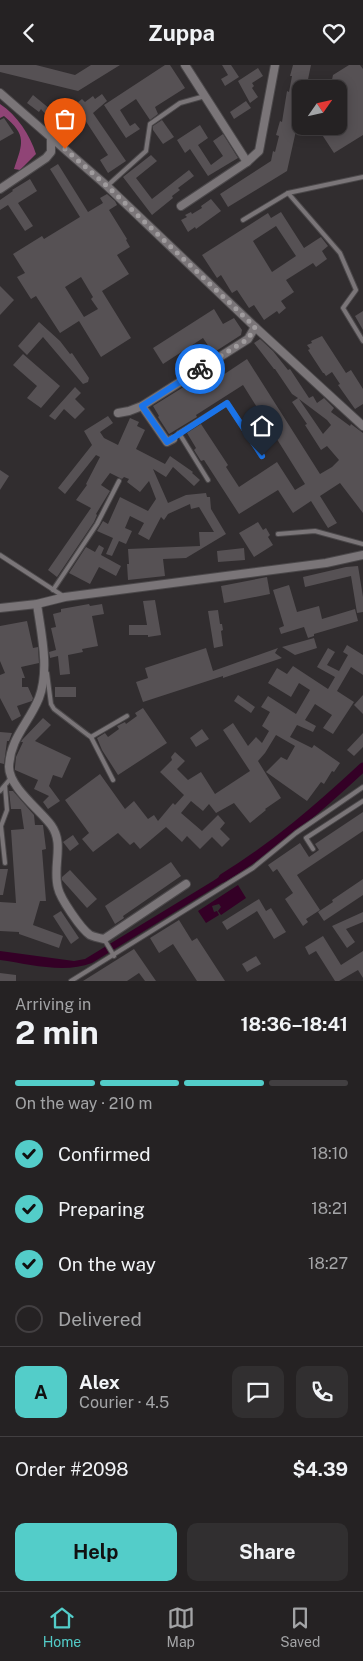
<!DOCTYPE html>
<meta charset="utf-8">
<style>
body{margin:0;font-family:"Public Sans",sans-serif;background:#312f30;color:#f1f3f6;height:100vh;display:flex;flex-direction:column;font-size:19px;white-space:nowrap}
*{box-sizing:border-box;margin:0}
p{font-size:16px;color:#a3a4a6}
.icon{flex:none;width:28px;height:28px;fill:none;stroke:currentColor;stroke-width:2;stroke-linecap:round;stroke-linejoin:round}
.map{position:relative;height:916px;overflow:hidden}
.details{display:flex;flex-direction:column;background:#252223;flex:1}
.details>*{flex:none}
.needle{width:32px;rotate:56deg}
.controls{position:absolute;left:292px;top:15px;display:grid;gap:10px}
.controls a{display:grid;place-items:center;width:55px;height:55px;border-radius:10px;background:#252223;box-shadow:0 2px 12px #0003,0 0 0 1px #423f41;font-size:25px}
.pin{position:absolute;display:grid;place-items:center;width:42px;height:42px;color:#fff;margin:-51px -21px;border-radius:50% 50% 50% 0;rotate:-45deg;box-shadow:0 0 5px #0007}
.pin .icon{rotate:45deg}
.courier{position:absolute;display:grid;place-items:center;width:50px;height:50px;margin:-25px;border:4px solid #1a73e8;border-radius:50%;background:#fff;color:#222;box-shadow:0 1px 6px #0007}
.summary em{font-style:normal;font-weight:700}
.summary div{display:flex;flex-direction:column-reverse}
.summary{display:flex;align-items:center;justify-content:space-between;height:85px;padding:0 15px}
h1{font-size:32px;font-weight:700;line-height:38px}
.bar{display:grid;grid-template-columns:repeat(4,1fr);gap:8px 5px;align-content:center;height:60px;padding:0 15px}
.bar i{height:6px;border-radius:4px;background:#423f41}
.bar .current{background:#53cdc9}
.bar p{grid-column:span 4}
.line{display:flex;align-items:center;gap:12px;padding:0 15px;border-top:1px solid #423f41}
.line div{flex:1}
.round{display:grid;place-items:center;flex:none;width:52px;height:52px;border-radius:10px;background:#312f30}
ol{padding:0 15px;list-style:none}
li{display:flex;align-items:center;gap:15px;height:55px}
li p{margin-inline-start:auto}
li .icon{padding:5px;border-radius:50%;background:#53cdc9;color:#111;stroke-width:4}
li:last-child{color:#a3a4a6}
li i{width:28px;height:28px;border:2px solid #423f41;border-radius:50%}
.primary-button{display:flex;gap:10px;margin-top:auto;padding:10px 15px}
.primary-button a{flex:1;height:58px;border-radius:10px;background:#53cdc9;color:#111;font-size:20px;font-weight:700;line-height:58px;text-align:center}
.primary-button a+a{background:#312f30;color:#f1f3f6}
header{display:flex;justify-content:space-between;align-items:center;height:65px;padding:0 15px;background:#252223;font-size:22px;font-weight:700}
.tab-bar{display:flex;justify-content:space-around;align-items:center;height:70px;border-top:1px solid #423f41;background:#252223;font-size:14px;color:#a3a4a6}
.tab-bar a{display:grid;justify-items:center;gap:2px}
.tab-bar .current{color:#53cdc9}
.map>svg:first-child{display:block}
</style>
<header><svg class="icon" aria-label="back" viewBox="0 0 24 24"><path d="M15 5l-7 7 7 7"/></svg>Zuppa<svg class="icon" aria-label="heart" viewBox="0 0 24 24"><path d="M12 20l-8-8c-3-5 5-10 8-4 3-6 11-1 8 4z"/></svg></header>
<div class="map">
<svg width="363" height="916" viewBox="0 0 363 916">
<rect width="100%" height="100%" fill="#312d2f"/>
<path fill="#904476" d="M0,39C17,50 30,70 36,89L20,105L14,104C23,78 27,70 4,51L0,53Z"/>
<g fill="#340026">
<path d="M231,804L235,810L92,898C64,909 29,899 0,895V886L74,896L85,894L213,816Z"/>
<polygon points="238,820 246,833 221,850 218,846 221,842 219,839 212,841 214,847 217,846 219,850 206,858 198,846"/>
</g>
<g fill="none" stroke-linecap="round" stroke-linejoin="round">
<path stroke="#340026" stroke-width="9" d="M223,813C274,782 320,742 363,702"/>
</g>
<g fill="#565154" fill-rule="evenodd">
<polygon points="0,0 36,0 75,10 91,0 120,0 78,26 0,7"/>
<polygon points="165,0 170,0 185,23 155,42 158,49 150,55 136,34 120,45 130,61 135,58 140,64 126,73 104,40"/>
<polygon points="222,0 231,0 239,12 225,21 221,14 228,10"/>
<polygon points="293,0 311,0 306,24 301,24 300,40 301,43 287,106 228,142 220,129 271,96 273,86 275,87 279,71 276,70 280,56 282,57 287,26 289,27 292,11 290,11"/>
<polygon points="349,0 360,0 363,4 363,70 334,88 319,65 320,61 339,61 339,24 330,24 333,10"/>
<polygon points="258,3 263,11 252,18 254,21 252,23 258,32 250,38 238,16"/>
<polygon points="102,29 107,36 93,48 126,96 108,108 100,95 108,90 85,55 65,72 41,44 39,47 27,38 33,30 50,44 57,38 65,48 82,34 85,37 93,31 95,34"/>
<polygon points="246,36 251,43 234,54 230,47"/>
<polygon points="4,53 14,68 0,76 0,55"/>
<polygon points="162,55 174,72 163,79 153,65 153,61"/>
<polygon points="200,60 208,73 198,80 211,100 223,91 213,76 223,69 238,93 208,111 190,84 185,88 177,75"/>
<polygon points="151,90 157,96 136,113 152,134 189,105 194,111 178,123 180,125 172,131 173,133 152,150 123,112"/>
<path d="M58,99L88,147L103,138L100,133L107,129L115,136L117,140L109,145L127,174L126,175L130,182L117,190L129,209L102,226L131,273L101,292L79,256L60,268L36,231L31,234L17,212L25,208L13,189L42,171L44,174L80,152L50,104ZM81,212L93,232L91,234L98,244L84,252L65,222Z"/>
<polygon points="30,114 37,126 18,138 33,161 25,166 8,140 0,145 0,135 13,126 12,125"/>
<polygon points="211,134 221,146 196,164 195,162 188,167 181,155 187,152 185,150 191,147 192,149 202,143 201,141"/>
<path d="M281,147L304,183L321,172L328,181L322,186L327,194L316,202L313,198L286,215L294,227L281,236L286,243L279,249L277,246L264,255L254,240L249,243L237,225L232,228L221,210L217,213L202,190L268,148L271,153ZM276,161L296,191L272,207L253,176Z"/>
<polygon points="0,221 14,235 0,250"/>
<polygon points="214,244 223,259 234,253 242,265 241,270 213,288 203,273 163,299 153,283"/>
<polygon points="363,246 363,265 355,251"/>
<polygon points="39,257 60,276 70,289 72,288 89,313 88,317 83,319 43,272 27,290 18,281"/>
<polygon points="322,271 346,308 351,305 363,324 363,339 355,344 338,320 340,319 332,307 326,311 324,308 323,308 308,285 310,284 307,280 312,278 311,276"/>
<path d="M260,274L273,286L288,305L290,304L309,333L313,331L317,338L324,333L334,343L331,347L350,361L351,359L363,368V448L340,418L320,431L337,458L328,463L311,436L293,448L278,425L239,449L204,395L201,396L194,385L196,383L187,368L201,359L228,400L226,402L239,422L277,397L295,425L305,419L243,320L196,350L197,352L169,369L158,352L159,351L153,341L190,318L196,328L247,294L320,409L332,402L339,395L327,381L321,385L305,360L307,359L292,337L298,333L292,329L275,304H274L254,278ZM299,334L327,355L331,360L323,369Z"/>
<polygon points="23,289 60,321 41,343 27,333 37,321 13,300"/>
<polygon points="75,322 81,328 75,334 85,344 75,354 64,344 55,355 49,351"/>
<polygon points="108,351 113,358 100,367 104,373 118,380 130,353 139,357 137,361 145,365 136,384 165,399 170,391 193,407 192,408 200,415 194,421 173,402 166,412 153,404 168,438 186,430 206,428 207,432 210,432 211,444 226,469 186,493 163,494 165,511 128,515 127,499 129,499 128,484 200,481 199,467 214,467 199,442 191,444 190,439 168,449 164,455 161,452 149,475 138,469 144,458 130,451 125,463 132,466 126,479 119,476 112,491 106,489 113,473 97,466 103,456 108,459 120,432 148,446 156,434 149,416 140,427 127,417 129,414 124,412 122,414 110,408 101,420 110,426 96,449 97,450 94,457 57,512 48,505 91,443 76,435 87,420 86,419 100,392 96,390 65,429 58,423 92,380 84,366"/>
<polygon points="0,405 9,411 0,425"/>
<polygon points="258,457 263,465 266,463 270,470 268,472 273,480 254,492 239,468"/>
<polygon points="99,480 104,483 101,490 121,501 116,511 99,502 90,519 69,508 86,482 95,487"/>
<polygon points="244,483 245,495 218,497 217,486"/>
<polygon points="358,501 363,532 363,547 357,548 351,511 305,522 303,512 346,502"/>
<polygon points="267,512 270,529 224,538 221,521"/>
<polygon points="289,520 297,547 319,541 322,554 355,544 358,556 314,569 314,571 308,573 304,562 281,569 279,563 284,561 273,525"/>
<polygon points="155,535 161,570 148,572 148,570 129,570 129,560 147,560 143,536"/>
<polygon points="89,539 90,541 102,539 104,549 92,551 98,581 82,584 83,587 68,590 70,609 60,610 58,591 50,593 49,587 56,585 51,563 56,562 53,549 61,547 61,544"/>
<polygon points="218,545 220,559 222,559 223,565 221,566 223,581 214,583 208,546"/>
<polygon points="27,556 33,583 38,582 39,598 21,602 25,613 22,613 22,622 28,622 33,633 32,636 17,641 21,651 12,656 0,633 0,610 5,608 0,596 0,561"/>
<polygon points="314,573 317,583 295,590 282,582"/>
<polygon points="347,580 363,590 363,610 351,602 337,626 354,637 333,669 323,663 332,650 315,639 305,655 316,661 313,667 297,660 290,672 312,683 314,680 340,698 334,707 332,706 324,719 321,717 307,736 266,707 281,692 287,695 295,681 276,670 265,688 258,696 281,733 265,744 266,745 250,758 234,738 216,748 209,739 203,746 191,736 181,748 202,766 218,750 225,758 220,764 230,774 222,782 212,772 200,784 187,771 182,777 166,762 140,784 134,777 130,780 118,768 93,787 82,774 89,768 65,735 100,709 125,744 134,736 148,754 154,750 158,756 173,738 175,740 184,730 160,707 172,695 171,692 175,687 185,696 177,704 188,715 201,707 215,729 250,706 223,665 233,658 248,681 256,672 262,678 269,666 262,661 270,647 261,642 268,631 296,649 310,625 299,618 291,632 268,618 277,603 287,609 293,601 328,624 335,612 317,602 328,583 335,587 327,600 339,606 348,590 343,587"/>
<polygon points="206,583 213,606 278,583 275,588 282,593 223,613 223,611 143,637 136,617 148,613 145,603"/>
<rect x="55" y="622" width="21" height="10"/>
<polygon points="238,630 255,642 251,648 234,636"/>
<polygon points="363,630 363,649 354,640"/>
<polygon points="143,643 167,678 118,710 102,685 97,673 105,668 108,672 119,664 117,661 125,657 126,659 137,651 135,648"/>
<polygon points="43,653 51,660 35,676 71,693 62,713 53,710 49,721 60,736 48,744 43,737 49,731 34,724 38,715 15,705 15,702 16,692 23,677 21,677 22,675"/>
<polygon points="202,664 209,674 196,682 190,673"/>
<polygon points="0,667 12,668 9,676 7,676 4,699 0,698"/>
<polygon points="363,668 363,682 354,691 347,685"/>
<polygon points="9,726 13,726 34,750 35,760 43,760 46,784 42,785 46,836 40,836 33,860 63,871 59,883 19,869 19,867 0,866 0,837 16,838 11,765 24,764 21,744 11,744"/>
<polygon points="363,747 363,766 297,810 320,845 306,854 308,857 303,861 285,834 293,828 277,804 273,807 268,800 300,778 309,792 319,785 315,779"/>
<polygon points="73,770 79,779 70,786 63,777"/>
<polygon points="171,797 181,811 123,851 124,853 115,859 105,841"/>
<polygon points="0,804 8,804 3,830 0,830"/>
<polygon points="70,805 97,834 87,843 62,815 62,812"/>
<polygon points="363,814 363,830 324,856 318,847 333,837 332,835"/>
<polygon points="259,834 266,846 271,843 286,867 274,874 257,846 227,865 222,857"/>
<polygon points="61,846 79,873 71,879 53,851"/>
<polygon points="363,847 363,857 346,864 355,877 347,883 332,861"/>
<polygon points="179,855 192,876 197,873 225,916 197,916 173,879 159,888 150,873"/>
<polygon points="323,871 341,900 363,886 363,913 358,905 339,916 335,916 316,886 309,890 305,882"/>
<polygon points="134,884 156,916 145,916 139,908 127,916 83,916"/>
<polygon points="256,891 261,899 247,907 242,899"/>
<polygon points="0,908 16,910 16,916 0,916"/>
</g>
<g fill="none" stroke-linecap="round" stroke-linejoin="round">
<g stroke="#4b484a" stroke-width="6">
<g id="lane">
<polyline points="107,121 146,86 150,59 180,38 205,31"/>
<polyline points="288,128 363,112"/>
<polyline points="243,155 288,128 340,188 356,225 343,243 363,276"/>
<polyline points="179,368 208,415"/>
<polyline points="173,374 179,368 227,338 262,391"/>
<polyline points="278,469 315,466 363,479"/>
<polyline points="0,490 63,531"/>
<polyline points="53,525 97,459 119,416"/>
<polyline points="47,608 51,639 54,644 88,670 91,672 127,651"/>
<polyline points="91,672 113,715"/>
<polyline points="0,726 11,713"/>
<polyline points="313,784 306,773 363,736"/>
<polyline points="5,798 1,761 7,745 5,721"/>
<polyline points="104,874 114,891"/>
<polyline points="71,916 253,803 296,768 363,722"/>
</g>
</g>
<g stroke="#4b484a" stroke-width="10">
<g id="street">
<polyline points="185,0 247,97"/>
<polyline points="0,28 107,121 255,262 363,361"/>
<polyline points="0,124 46,93 51,87 51,72"/>
<polyline points="181,141 247,97 259,86 275,0"/>
<polyline points="142,341 167,377 173,374"/>
<polyline points="118,348 129,346 142,341 248,274 255,262"/>
<path d="M37,539C41,568 50,604 39,633C29,658 10,673 9,702C9,722 40,745 51,760C65,779 52,801 58,823C60,833 81,864 90,870C94,872 99,873 104,874L186,819"/>
<polyline points="0,543 37,539 65,532 326,498 363,490"/>
</g>
</g>
<use href="#lane" stroke="#7a7578" stroke-width="4"/>
<use href="#street" stroke="#7a7578" stroke-width="8"/>
</g>
<g fill="none" stroke-linecap="round" stroke-linejoin="round">
<polyline stroke="#a09c9e" stroke-width="5" stroke-dasharray="0 9" points="65,84 107,121 255,262 248,274 200,304"/>
<polyline stroke="#1a73e8" stroke-width="6" points="200,304 142,341 167,377 227,338 262,391"/>
</g>
</svg>
<div class="controls">
<a><svg class="needle" viewBox="-14 -14 28 28"><path d="M0-13l5 13h-10z" fill="#e53935"/><path d="M0 13l5-13h-10z" fill="#a3a4a6"/></svg></a>
</div>
<div class="pin" style="left:65px;top:84px;background:#ea580c"><svg class="icon" aria-label="bag" viewBox="0 0 24 24"><path d="M5 8h14l-1 12H6zM9 8a3 3 0 0 1 6 0"/></svg></div>
<div class="pin" style="left:262px;top:391px;background:#1f2937"><svg class="icon" aria-label="home" viewBox="0 0 24 24"><path d="M3 11l9-7 9 7M6 9v11h12V9"/></svg></div>
<div class="courier" style="left:200px;top:304px"><svg class="icon" aria-label="bike" viewBox="0 0 24 24"><circle cx="6" cy="16" r="4"/><circle cx="18" cy="16" r="4"/><path d="M6 16l4-8h5l3 8M10 8l3 8H6M13 5h3"/></svg></div>
</div>
<section class="details">
<div class="summary"><div><h1>2 min</h1><p>Arriving in</p></div><em>18:36–18:41</em></div>
<div class="bar"><i class="current"></i><i class="current"></i><i class="current"></i><i></i><p>On the way · 210 m</p></div>
<ol>
<li><svg class="icon" aria-label="check" viewBox="0 0 24 24"><path d="M5 12l5 5 9-10"/></svg>Confirmed<p>18:10</p></li>
<li><svg class="icon" aria-label="check" viewBox="0 0 24 24"><path d="M5 12l5 5 9-10"/></svg>Preparing<p>18:21</p></li>
<li><svg class="icon" aria-label="check" viewBox="0 0 24 24"><path d="M5 12l5 5 9-10"/></svg>On the way<p>18:27</p></li>
<li><i></i>Delivered</li>
</ol>
<div class="line" style="height:90px"><b class="round" style="background:#53cdc9;color:#111">A</b><div><b>Alex</b><p>Courier · 4.5</p></div><a class="round"><svg class="icon" aria-label="chat" viewBox="0 0 24 24"><path d="M4 5h16v11H9l-5 4z"/></svg></a><a class="round"><svg class="icon" aria-label="phone" viewBox="0 0 24 24"><path d="M5 4h4l2 5-3 2q2 4 5 5l2-3 5 2v4C11 20 4 13 5 4z"/></svg></a></div>
<div class="line" style="height:65px"><div>Order #2098</div><b>$4.39</b></div>
<div class="primary-button"><a>Help</a><a>Share</a></div>
</section>
<nav class="tab-bar">
<a class="current"><svg class="icon" aria-label="home" viewBox="0 0 24 24"><path d="M3 11l9-7 9 7M6 9v11h12V9"/></svg>Home</a>
<a><svg class="icon" aria-label="map" viewBox="0 0 24 24"><path d="M3 6l6-2 6 2 6-2v14l-6 2-6-2-6 2zM9 4v14M15 6v14"/></svg>Map</a>
<a><svg class="icon" aria-label="saved" viewBox="0 0 24 24"><path d="M7 4h10v16l-5-4-5 4z"/></svg>Saved</a>
</nav>
